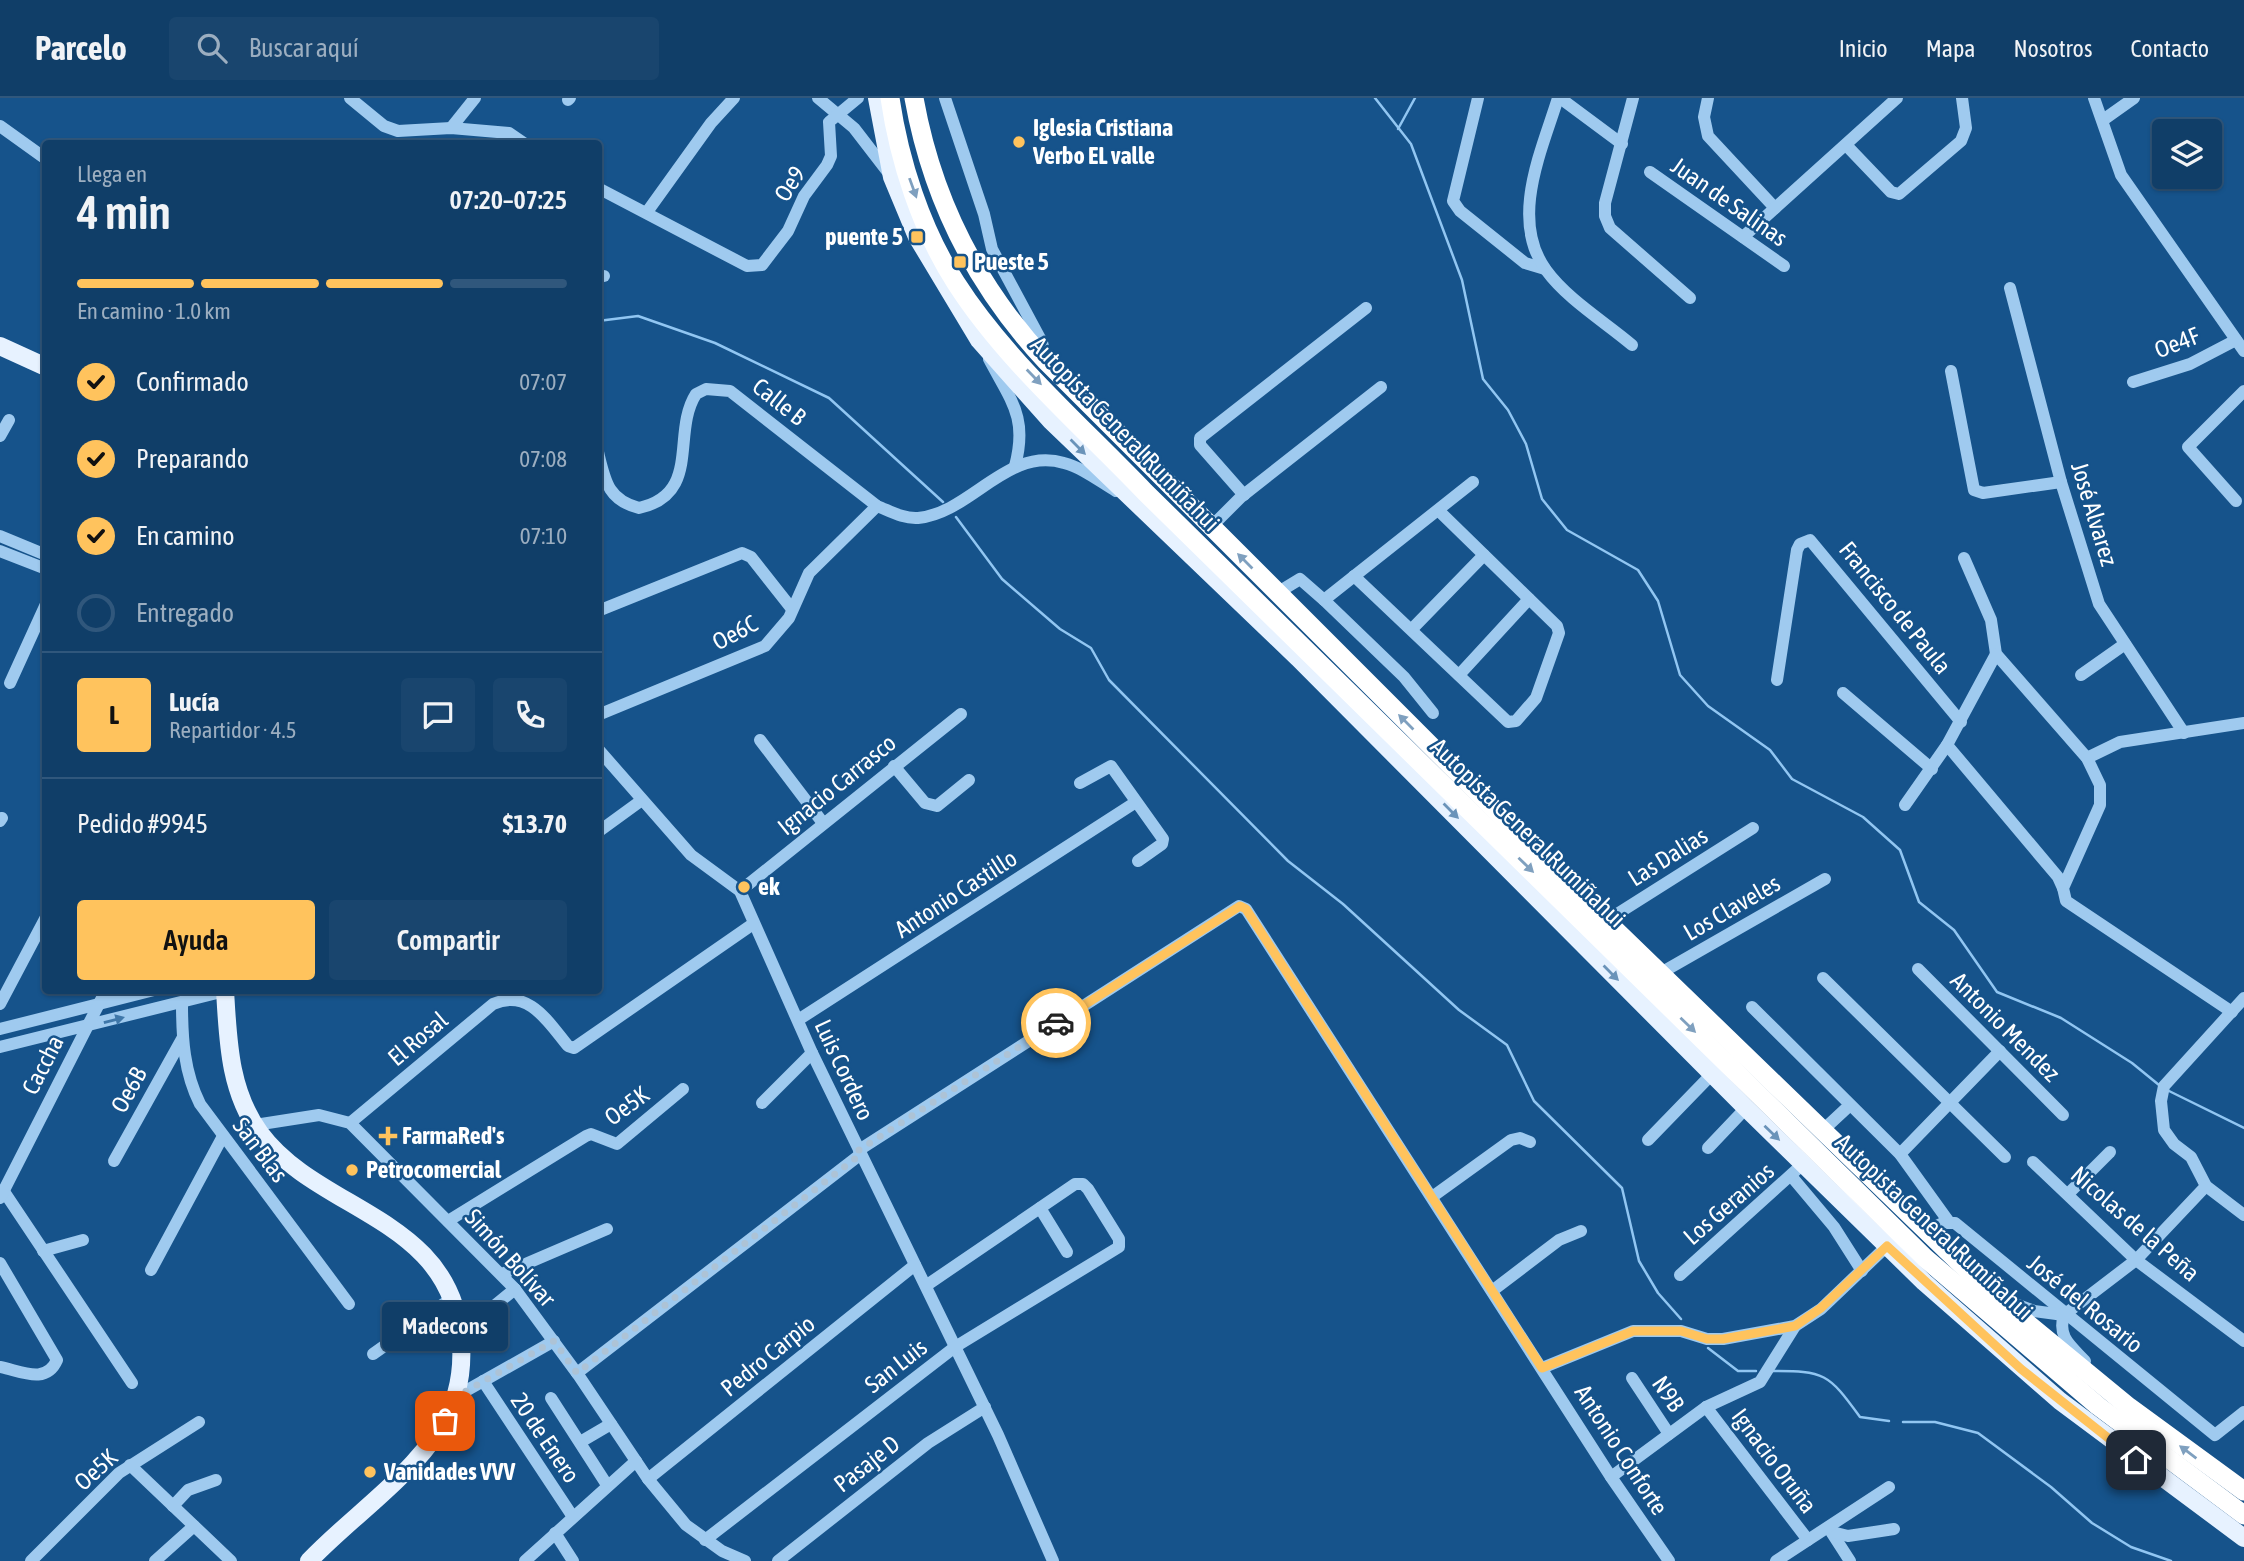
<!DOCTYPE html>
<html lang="es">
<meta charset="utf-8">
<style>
body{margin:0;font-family:"Asap Condensed",sans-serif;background:#19456e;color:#f1f3f6;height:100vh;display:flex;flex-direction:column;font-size:26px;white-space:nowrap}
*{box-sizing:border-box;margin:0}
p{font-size:23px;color:#9caec0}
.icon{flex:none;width:38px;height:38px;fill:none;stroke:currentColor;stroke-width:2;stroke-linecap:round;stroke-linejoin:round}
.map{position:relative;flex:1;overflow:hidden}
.side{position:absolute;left:42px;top:42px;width:560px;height:854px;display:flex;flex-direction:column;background:#103e68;border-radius:7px;box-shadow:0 2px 5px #0004,0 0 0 2px #30577c}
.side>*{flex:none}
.tools{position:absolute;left:2152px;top:21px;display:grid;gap:14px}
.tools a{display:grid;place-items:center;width:70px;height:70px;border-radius:7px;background:#103e68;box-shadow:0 2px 5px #0004,0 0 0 2px #30577c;font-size:35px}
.pin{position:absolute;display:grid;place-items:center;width:60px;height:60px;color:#fff;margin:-30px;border-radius:14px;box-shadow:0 4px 10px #0006}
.courier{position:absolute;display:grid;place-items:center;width:70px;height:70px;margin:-35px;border:5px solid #ffc35d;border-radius:50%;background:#fff;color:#222;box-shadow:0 2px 9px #0007}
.bubble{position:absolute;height:49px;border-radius:7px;background:#103e68;box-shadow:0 2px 5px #0004,0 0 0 2px #30577c;font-size:23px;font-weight:600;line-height:49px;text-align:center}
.summary em{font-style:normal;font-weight:600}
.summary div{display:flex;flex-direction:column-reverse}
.summary{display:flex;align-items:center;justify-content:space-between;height:119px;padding:0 35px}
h1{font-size:46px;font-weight:600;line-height:52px}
.bar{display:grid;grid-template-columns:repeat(4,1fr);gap:10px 7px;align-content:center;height:84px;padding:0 35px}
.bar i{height:9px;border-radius:5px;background:#30577c}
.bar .selected{background:#ffc35d}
.bar p{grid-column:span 4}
.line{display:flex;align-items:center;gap:18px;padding:0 35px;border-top:2px solid #30577c}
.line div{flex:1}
.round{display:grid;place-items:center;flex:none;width:74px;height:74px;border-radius:7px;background:#19456e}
ol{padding:0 35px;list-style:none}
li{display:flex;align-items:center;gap:21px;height:77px}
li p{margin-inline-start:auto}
li .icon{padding:7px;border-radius:50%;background:#ffc35d;color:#111;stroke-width:4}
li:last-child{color:#9caec0}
li i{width:38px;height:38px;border:4px solid #30577c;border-radius:50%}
.action{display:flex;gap:14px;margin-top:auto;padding:14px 35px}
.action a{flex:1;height:80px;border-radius:7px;background:#ffc35d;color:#111;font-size:28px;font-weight:600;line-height:80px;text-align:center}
.action a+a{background:#19456e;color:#f1f3f6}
header{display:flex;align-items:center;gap:42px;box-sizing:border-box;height:98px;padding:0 35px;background:#103e68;border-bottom:2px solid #30577c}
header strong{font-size:33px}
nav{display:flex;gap:38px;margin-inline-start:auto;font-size:24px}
.search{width:490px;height:63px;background:#19456e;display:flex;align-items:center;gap:18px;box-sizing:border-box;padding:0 24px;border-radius:7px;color:#9caec0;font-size:26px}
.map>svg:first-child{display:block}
</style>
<header>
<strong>Parcelo</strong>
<div class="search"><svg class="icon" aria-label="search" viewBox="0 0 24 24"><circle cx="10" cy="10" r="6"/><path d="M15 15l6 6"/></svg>Buscar aquí</div>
<nav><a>Inicio</a><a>Mapa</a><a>Nosotros</a><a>Contacto</a></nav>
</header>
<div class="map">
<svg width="2244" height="1463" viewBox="0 0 2244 1463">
<rect width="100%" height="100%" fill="#16538b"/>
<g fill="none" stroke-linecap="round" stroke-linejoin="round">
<g stroke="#91c6f2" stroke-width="2.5">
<polyline points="1375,0 1411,46 1462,182 1483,281 1508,312 1526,346 1542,401 1567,432 1638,472 1658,503 1680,577 1708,608 1770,652 1792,681 1863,719 1900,752 1919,804 1954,832 1997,894 2061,920 2132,965 2159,987"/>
<polyline points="1398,31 1415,0"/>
<polyline points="598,223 638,218 715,245 829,300 943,404"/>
<polyline points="956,419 1002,481 1060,531 1091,550 1109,582 1288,763 1343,806 1459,912 1507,947 1534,1003 1622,1090 1639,1163 1658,1195 1681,1221"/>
<polyline points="2167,992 2244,1030"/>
<polyline points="1708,1250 1738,1273 1756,1273"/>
<path d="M1771,1273C1825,1273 1828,1275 1860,1319L1889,1323"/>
<polyline points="1903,1324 1935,1324 1978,1335 2051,1389 2092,1425 2131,1449 2171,1463"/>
</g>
<g stroke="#9fcaef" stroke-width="12">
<polyline points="350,0 384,28 398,33 451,30 509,35 525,46"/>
<polyline points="818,0 854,30 891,78"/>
<polyline points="945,0 984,116 992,151 1042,244 1045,259"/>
<polyline points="1478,0 1453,103 1460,113 1525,165 1545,171"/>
<path d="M1558,0C1542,52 1509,121 1546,172C1567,201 1605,224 1632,247"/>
<polyline points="1560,0 1622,46"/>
<polyline points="1633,0 1605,105 1605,118 1610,130 1690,200"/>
<polyline points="1708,0 1704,19 1708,38 1775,110"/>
<polyline points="2094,0 2121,77 2244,253"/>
<polyline points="568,2 570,0"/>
<polyline points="2103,22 2134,0"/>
<polyline points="0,28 46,61"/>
<polyline points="451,30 475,0"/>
<polyline points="1846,47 1891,94 1899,96 1961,43 1966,30 1962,0"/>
<polyline points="1650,74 1784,168"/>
<polyline points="598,90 747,168 762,167 788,133 804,98 827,67 831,58 829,24 858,0"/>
<polyline points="647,114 711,25 734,0"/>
<polyline points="1743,139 1897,0"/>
<polyline points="598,178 604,178"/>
<polyline points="2010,190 2061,384 2099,506 2184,635"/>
<path d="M989,261C1011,303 1028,319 1015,368"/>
<polyline points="1951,273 1974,392 1983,395 2061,384"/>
<polyline points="2133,284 2190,266 2236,242"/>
<polyline points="0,338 9,322"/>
<path d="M598,354C605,383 608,402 639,410C702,396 671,335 696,296L706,291L730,293L877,408C890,413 903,421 918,420C971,415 1007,348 1064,365C1083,370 1099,383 1116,393"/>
<polyline points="1244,397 1200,347 1200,340 1366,210"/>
<polyline points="2236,403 2188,349 2244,293"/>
<polyline points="1211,429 1241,399 1381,289"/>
<polyline points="0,438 46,457"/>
<polyline points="0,453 46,471"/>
<polyline points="1964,460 1991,522 1996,556 2087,660 2100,687 2100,707 2063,790 2066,803 2232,914"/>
<polyline points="1354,478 1508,624 1516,623 1536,600 1559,535 1557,528 1439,413"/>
<polyline points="1277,495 1300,481 1324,502 1473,384"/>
<polyline points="1324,502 1404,579 1433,615"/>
<polyline points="598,513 742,455 751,459 792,511"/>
<polyline points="1412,531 1484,457"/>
<polyline points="1459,577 1529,501"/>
<polyline points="2081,577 2125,546"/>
<polyline points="1777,582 1797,452 1800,446 1810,442 1961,624"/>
<polyline points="10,585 46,506"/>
<polyline points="1843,595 1932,671"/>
<polyline points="598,617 765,548 789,520 809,475 877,408"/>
<polyline points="760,642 823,725"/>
<polyline points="1947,647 2058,779 2063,790"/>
<polyline points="598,651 691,757 740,793 812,955 998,1337 1053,1463"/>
<polyline points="2087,660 2120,644 2244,625"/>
<polyline points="894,668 925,705 937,708 969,682"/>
<polyline points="1080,685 1111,668 1163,741 1162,746 1138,763"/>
<polyline points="1905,707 1947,647 1996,556"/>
<polyline points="0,723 2,720"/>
<polyline points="598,734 642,702"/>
<polyline points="740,793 961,616"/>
<polyline points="1606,823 1753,730"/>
<polyline points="1918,871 2063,1017"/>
<polyline points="1659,876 1825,781"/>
<polyline points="1823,880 2005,1059"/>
<polyline points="2244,900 2164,988 2161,1003 2164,1032 2174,1046 2191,1059 2206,1088 2244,1117"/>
<path d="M182,905C182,941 184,974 200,1006L349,1206"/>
<polyline points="0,906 46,819"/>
<polyline points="1752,909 1900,1056 1949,1124"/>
<polyline points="798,922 1136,704"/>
<polyline points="0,931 154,892"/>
<polyline points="0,949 225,893"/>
<polyline points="762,1005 812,955"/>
<path d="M350,1025L493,906C529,890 548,924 568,948L574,950L753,826"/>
<polyline points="255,1027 319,1017 350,1025 515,1191 579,1278 648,1381 686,1427 722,1453 745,1463"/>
<polyline points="1822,1033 1850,1007"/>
<polyline points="1648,1042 1712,976"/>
<polyline points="1708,1050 1746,1010"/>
<polyline points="859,1052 1239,808 1246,811 1611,1379 1669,1463"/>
<polyline points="1900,1056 2000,953"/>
<polyline points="114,1063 182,941"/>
<polyline points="2033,1064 2136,1162 2244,1243"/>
<polyline points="1792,1079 1834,1129 1862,1173"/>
<polyline points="3,1092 132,1285"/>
<polyline points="2069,1095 2110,1054"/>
<polyline points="1432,1099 1511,1042 1520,1040 1530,1044"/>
<polyline points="0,1100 106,892"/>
<polyline points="1040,1110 1067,1154"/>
<polyline points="448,1123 586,1038 591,1036 617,1046 683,991"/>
<polyline points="1926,1133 1943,1125 1955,1125 2215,1337 2244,1314"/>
<polyline points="43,1153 83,1142"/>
<path d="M0,1165L57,1262C46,1287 21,1273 0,1269"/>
<polyline points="151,1172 223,1038"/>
<polyline points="502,1176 607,1131"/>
<polyline points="1680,1177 1804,1065"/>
<polyline points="1492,1193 1559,1142 1581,1133"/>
<polyline points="2007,1203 2034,1213 2064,1217"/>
<polyline points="460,1236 515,1191"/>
<polyline points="373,1256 452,1200"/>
<path d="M2085,1263C2071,1248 2057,1239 2064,1217L2136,1162L2206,1088"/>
<polyline points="1542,1270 1633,1233 1681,1233 1707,1241 1723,1241 1795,1228 1821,1211 1887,1148"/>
<polyline points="577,1275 861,1056"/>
<polyline points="1632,1280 1669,1336"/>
<polyline points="483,1283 573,1419"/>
<polyline points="455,1299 554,1243"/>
<polyline points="551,1300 607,1387"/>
<polyline points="1706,1309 1808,1442"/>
<polyline points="582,1343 611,1326"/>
<polyline points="130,1367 231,1463"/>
<polyline points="1611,1379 1706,1309 1760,1284 1795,1228"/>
<polyline points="648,1381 915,1167"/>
<polyline points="173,1408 188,1392 216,1382"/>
<polyline points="1830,1432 1850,1463"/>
<polyline points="1832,1434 1848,1438 1894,1431"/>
<polyline points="555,1435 573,1463"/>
<polyline points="705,1442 955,1249 1119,1149 1119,1141 1088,1091 1083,1086 1075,1086 927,1187"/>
<polyline points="31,1463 119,1375 199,1324"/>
<polyline points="155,1463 194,1428"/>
<polyline points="525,1463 636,1363"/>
<polyline points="778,1463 928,1345 985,1309"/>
<polyline points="1776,1463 1889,1389"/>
</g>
<g stroke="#e7f2ff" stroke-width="18">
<polyline points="877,0 892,79 917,139 979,242 1051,323 1298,560 1746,1010 1924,1184 2060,1303 2244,1440"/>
<polyline points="0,248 46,269"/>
<path d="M225,892C228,942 229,993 260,1035C319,1115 454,1119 461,1245C463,1276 457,1305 440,1331C407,1382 351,1419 309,1463"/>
</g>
<g stroke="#fff" stroke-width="19">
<path d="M890,0C899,62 921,131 956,185C1006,263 1081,327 1145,394L1925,1160L2098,1308L2244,1417"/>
<path d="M914,0C932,101 976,188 1046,263L1606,823L1994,1198L2129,1309L2244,1393"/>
</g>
</g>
<defs><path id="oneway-solid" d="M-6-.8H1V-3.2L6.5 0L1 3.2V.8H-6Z" transform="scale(1.75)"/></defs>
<g fill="#7fa0bf">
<use href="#oneway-solid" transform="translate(913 90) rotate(70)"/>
<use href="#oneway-solid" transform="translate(1034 279) rotate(46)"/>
<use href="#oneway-solid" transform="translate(1245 463) rotate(-135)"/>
<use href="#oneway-solid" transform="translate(1406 624) rotate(-135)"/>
<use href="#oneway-solid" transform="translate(1526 767) rotate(44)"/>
<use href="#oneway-solid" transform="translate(1688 927) rotate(44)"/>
<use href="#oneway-solid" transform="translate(2188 1354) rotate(-143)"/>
</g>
<g fill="#6a93b9">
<use href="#oneway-solid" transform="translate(1078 349) rotate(45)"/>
<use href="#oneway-solid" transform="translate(1451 713) rotate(45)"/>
<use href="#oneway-solid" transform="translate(1611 875) rotate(45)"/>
<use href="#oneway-solid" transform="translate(1772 1035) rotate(44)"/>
</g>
<use fill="#3f77a9" href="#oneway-solid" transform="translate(114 922) rotate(-15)"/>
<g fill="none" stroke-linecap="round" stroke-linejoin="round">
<polyline stroke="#adc3d6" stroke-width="7" stroke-dasharray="0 12.6" points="445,1323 456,1299 554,1243 577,1275 861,1056 859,1052 1056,925"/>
<polyline stroke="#ffc35d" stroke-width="9" points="1056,925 1240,808 1246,811 1542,1270 1633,1233 1681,1233 1707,1241 1723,1241 1795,1228 1821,1210 1887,1148 2021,1271 2136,1362"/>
</g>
<g fill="#ffc35d" stroke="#16538b" stroke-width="2.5">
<circle cx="1019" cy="44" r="7"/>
<rect x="910" y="132" width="14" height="14" rx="3.5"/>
<rect x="953" y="157" width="14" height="14" rx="3.5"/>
<circle cx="744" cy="789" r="7"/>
<path d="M384.5 1027.5h7v7h7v7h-7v7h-7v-7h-7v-7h7z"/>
<circle cx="352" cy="1072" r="7"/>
<circle cx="370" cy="1374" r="7"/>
</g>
<g text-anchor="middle" stroke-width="5" stroke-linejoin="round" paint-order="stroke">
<g font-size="24" font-weight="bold" fill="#fff" stroke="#16538b" text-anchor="start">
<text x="1033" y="38">Iglesia Cristiana<tspan x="1033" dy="28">Verbo EL valle</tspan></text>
<text x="903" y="147" text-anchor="end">puente 5</text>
<text x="974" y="172">Pueste 5</text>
<text x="758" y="797">ek</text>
<text x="402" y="1046">FarmaRed's</text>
<text x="366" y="1080">Petrocomercial</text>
<text x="384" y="1382">Vanidades VVV</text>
</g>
<g font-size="24" fill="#fff" stroke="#16538b">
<text transform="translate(790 86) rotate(-58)" y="8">Oe9</text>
<text transform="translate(1729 104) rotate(35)" y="8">Juan de Salinas</text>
<text transform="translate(2177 245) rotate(-21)" y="8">Oe4F</text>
<text transform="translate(779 304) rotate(38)" y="8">Calle B</text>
<text transform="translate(1125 336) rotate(46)" y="8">Autopista General Rumiñahui</text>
<text transform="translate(2094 416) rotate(73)" y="8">José Alvarez</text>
<text transform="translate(1895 510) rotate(51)" y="8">Francisco de Paula</text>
<text transform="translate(735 535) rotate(-28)" y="8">Oe6C</text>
<text transform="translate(837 687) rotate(-39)" y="8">Ignacio Carrasco</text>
<text transform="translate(1528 735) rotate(44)" y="8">Autopista General Rumiñahui</text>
<text transform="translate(1668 759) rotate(-32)" y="8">Las Dalias</text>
<text transform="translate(956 796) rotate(-33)" y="8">Antonio Castillo</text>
<text transform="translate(1732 810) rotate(-30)" y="8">Los Claveles</text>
<text transform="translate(2005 929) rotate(45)" y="8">Antonio Mendez</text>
<text transform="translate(418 941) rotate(-40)" y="8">El Rosal</text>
<text transform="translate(43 967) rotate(-63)" y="8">Caccha</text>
<text transform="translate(844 972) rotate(65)" y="8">Luis Cordero</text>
<text transform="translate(129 992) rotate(-61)" y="8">Oe6B</text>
<text transform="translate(627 1008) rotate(-36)" y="8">Oe5K</text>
<text transform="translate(260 1052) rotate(53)" y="8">San Blas</text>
<text transform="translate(1729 1106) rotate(-41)" y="8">Los Geranios</text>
<text transform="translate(2135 1126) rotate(41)" y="8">Nicolas de la Peña</text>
<text transform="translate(1934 1129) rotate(43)" y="8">Autopista General Rumiñahui</text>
<text transform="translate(510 1160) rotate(48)" y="8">Simón Bolívar</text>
<text transform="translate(2085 1206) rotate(39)" y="8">José del Rosario</text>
<text transform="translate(768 1258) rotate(-39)" y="8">Pedro Carpio</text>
<text transform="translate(896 1268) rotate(-38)" y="8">San Luis</text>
<text transform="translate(1668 1296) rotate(56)" y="8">N9B</text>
<text transform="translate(545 1340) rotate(56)" y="8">20 de Enero</text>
<text transform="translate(1621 1352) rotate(57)" y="8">Antonio Conforte</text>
<text transform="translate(1774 1363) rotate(53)" y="8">Ignacio Oruña</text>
<text transform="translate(867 1366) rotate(-38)" y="8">Pasaje D</text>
<text transform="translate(96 1372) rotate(-42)" y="8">Oe5K</text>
</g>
</g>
</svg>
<div class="tools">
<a><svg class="icon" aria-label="layers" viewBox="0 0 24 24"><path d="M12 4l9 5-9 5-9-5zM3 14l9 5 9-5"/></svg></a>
</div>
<div class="pin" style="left:445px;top:1323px;background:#ea580c"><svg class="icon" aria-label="bag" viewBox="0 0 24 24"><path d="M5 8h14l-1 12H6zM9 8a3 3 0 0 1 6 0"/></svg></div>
<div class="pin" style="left:2136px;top:1362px;background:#1f2937"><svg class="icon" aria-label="home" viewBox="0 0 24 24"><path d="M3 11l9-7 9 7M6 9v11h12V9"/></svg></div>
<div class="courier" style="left:1056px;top:925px"><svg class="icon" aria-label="car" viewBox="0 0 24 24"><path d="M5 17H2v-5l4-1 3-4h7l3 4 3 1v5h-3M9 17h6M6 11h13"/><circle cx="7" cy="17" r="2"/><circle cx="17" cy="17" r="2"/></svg></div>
<div class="bubble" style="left:382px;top:1204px;width:126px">Madecons</div>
<section class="side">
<div class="summary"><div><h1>4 min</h1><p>Llega en</p></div><em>07:20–07:25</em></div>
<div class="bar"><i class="selected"></i><i class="selected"></i><i class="selected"></i><i></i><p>En camino · 1.0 km</p></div>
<ol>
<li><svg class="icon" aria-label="check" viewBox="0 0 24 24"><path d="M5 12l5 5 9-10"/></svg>Confirmado<p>07:07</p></li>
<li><svg class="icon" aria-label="check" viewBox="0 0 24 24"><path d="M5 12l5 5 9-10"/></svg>Preparando<p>07:08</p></li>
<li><svg class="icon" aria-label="check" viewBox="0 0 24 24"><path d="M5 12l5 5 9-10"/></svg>En camino<p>07:10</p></li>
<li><i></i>Entregado</li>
</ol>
<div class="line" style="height:126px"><b class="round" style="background:#ffc35d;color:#111">L</b><div><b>Lucía</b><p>Repartidor · 4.5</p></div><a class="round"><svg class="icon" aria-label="chat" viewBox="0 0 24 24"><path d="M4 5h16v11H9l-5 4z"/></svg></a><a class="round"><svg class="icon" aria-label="phone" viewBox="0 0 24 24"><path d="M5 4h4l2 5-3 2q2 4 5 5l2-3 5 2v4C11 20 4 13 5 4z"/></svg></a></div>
<div class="line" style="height:91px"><div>Pedido #9945</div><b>$13.70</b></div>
<div class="action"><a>Ayuda</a><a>Compartir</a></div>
</section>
</div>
